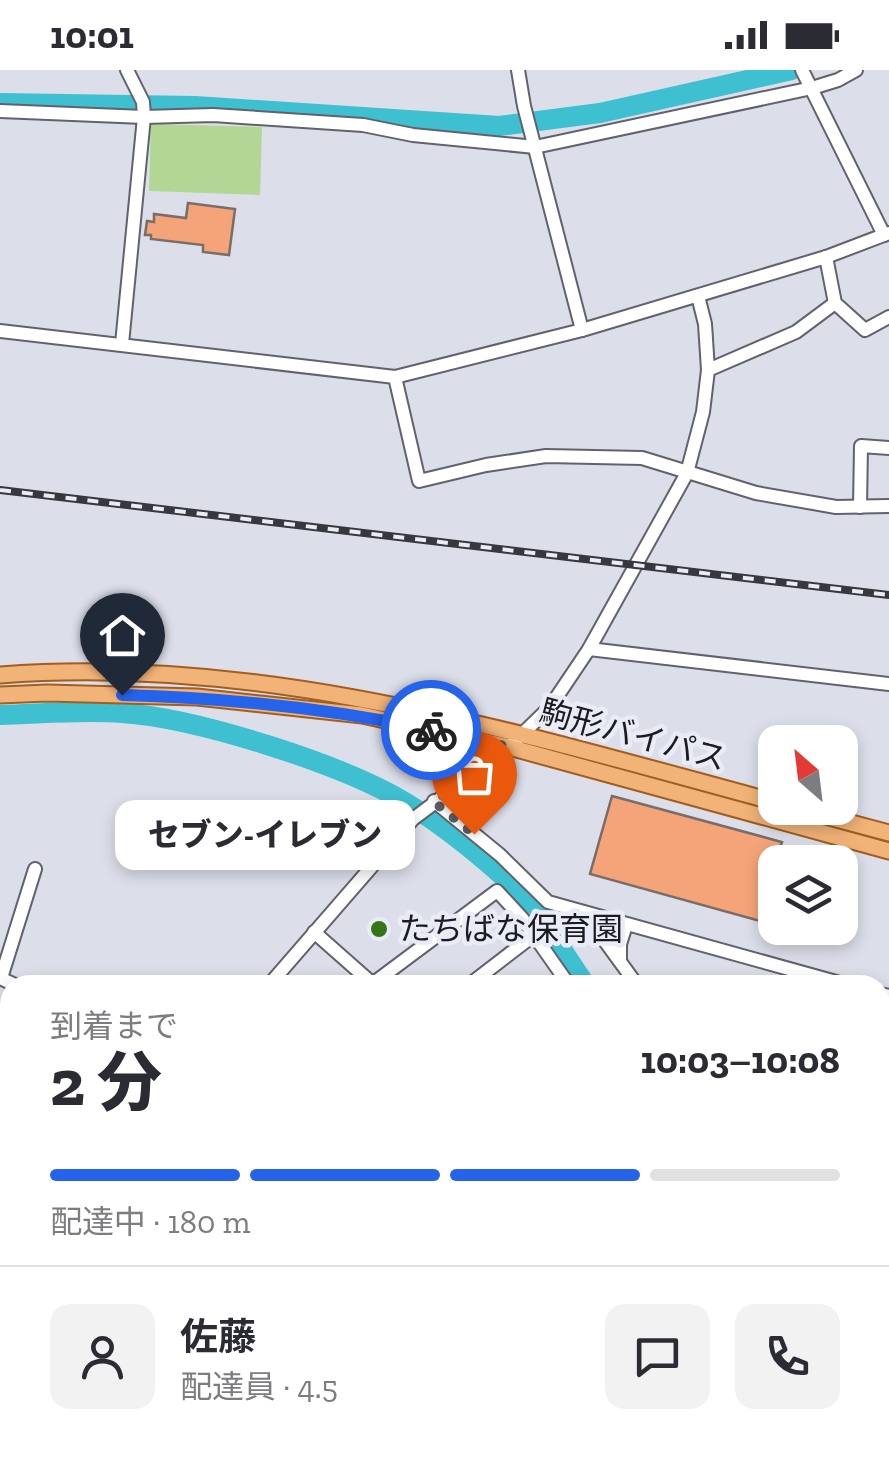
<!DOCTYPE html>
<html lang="ja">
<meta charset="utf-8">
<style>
body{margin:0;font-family:"Zilla Slab","Noto Sans JP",serif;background:#f2f2f3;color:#2b2b33;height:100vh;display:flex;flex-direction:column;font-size:38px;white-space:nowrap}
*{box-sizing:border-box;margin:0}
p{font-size:32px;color:#7c7c81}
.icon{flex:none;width:55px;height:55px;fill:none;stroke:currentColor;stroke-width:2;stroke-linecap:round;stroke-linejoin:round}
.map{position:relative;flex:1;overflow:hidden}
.details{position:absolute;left:0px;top:905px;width:890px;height:490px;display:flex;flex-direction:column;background:#fff;border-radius:30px 30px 0 0;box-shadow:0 5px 15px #0003}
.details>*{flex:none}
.needle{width:65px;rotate:332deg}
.tools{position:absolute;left:758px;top:655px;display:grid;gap:20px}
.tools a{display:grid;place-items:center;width:100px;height:100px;border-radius:20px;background:#fff;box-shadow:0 5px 15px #0003;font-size:50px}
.pin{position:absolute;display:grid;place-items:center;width:85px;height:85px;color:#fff;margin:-102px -42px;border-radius:50% 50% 50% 0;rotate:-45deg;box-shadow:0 0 10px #0007}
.pin .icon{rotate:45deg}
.courier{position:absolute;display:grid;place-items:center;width:100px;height:100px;margin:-50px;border:8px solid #2563eb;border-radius:50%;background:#fff;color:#222;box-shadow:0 2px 12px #0007}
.bubble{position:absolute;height:70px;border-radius:20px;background:#fff;box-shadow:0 5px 15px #0003;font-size:32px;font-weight:800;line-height:70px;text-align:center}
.head em{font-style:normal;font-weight:800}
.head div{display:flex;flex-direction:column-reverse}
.head{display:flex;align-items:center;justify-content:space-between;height:170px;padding:0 50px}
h1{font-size:65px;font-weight:800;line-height:75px}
.bar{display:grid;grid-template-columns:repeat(4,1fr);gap:15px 10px;align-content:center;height:120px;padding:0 50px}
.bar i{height:12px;border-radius:8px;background:#e1e1e2}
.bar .on{background:#2563eb}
.bar p{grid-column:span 4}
.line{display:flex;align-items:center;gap:25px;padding:0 50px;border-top:2px solid #e1e1e2}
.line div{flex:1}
.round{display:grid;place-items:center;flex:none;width:105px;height:105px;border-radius:20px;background:#f2f2f3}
.status{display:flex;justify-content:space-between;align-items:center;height:70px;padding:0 50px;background:#fff;direction:ltr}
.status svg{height:28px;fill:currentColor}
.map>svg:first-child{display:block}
</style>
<div class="status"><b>10:01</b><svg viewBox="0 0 49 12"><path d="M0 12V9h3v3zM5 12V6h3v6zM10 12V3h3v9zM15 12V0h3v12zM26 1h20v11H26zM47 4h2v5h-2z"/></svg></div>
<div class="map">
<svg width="889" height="1395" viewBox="0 0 889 1395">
<rect width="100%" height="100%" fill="#dcdee9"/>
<polygon fill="#b2d694" points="151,54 262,57 260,125 149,121"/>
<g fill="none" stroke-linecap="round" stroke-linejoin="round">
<g stroke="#3fc0d1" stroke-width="20">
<polyline points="0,33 195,36 499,56 600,43 792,0"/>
<path d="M0,645C40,644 82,640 122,643C197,648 341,694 405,732C441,754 477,783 508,811C539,840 562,881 586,915"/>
<polyline points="880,1225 889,1231"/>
</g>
</g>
<g fill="#f5a479" stroke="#786d68" stroke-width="2.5">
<polygon points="188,133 235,139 229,185 203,182 203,175 151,169 151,165 145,165 147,151 154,152 154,144 186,148"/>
<polygon points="612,726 782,772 775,792 775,813 771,812 760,851 590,804"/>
<polygon points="880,950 889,952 889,994 880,1017"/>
</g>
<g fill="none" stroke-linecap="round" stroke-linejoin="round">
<g stroke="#61626c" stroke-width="16">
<g id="minor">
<polyline points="518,0 524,36 582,260"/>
<polyline points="802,0 884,165"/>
<polyline points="0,41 144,47 213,45 363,55 413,65 535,77 812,18 838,10 856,0"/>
<polyline points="826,187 835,233 865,260 889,247"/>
<polyline points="0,261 395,307 582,260 826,187 889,163"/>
<polyline points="122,274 144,47 143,32 127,0"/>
<polyline points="708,300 796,262 835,233"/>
<polyline points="395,307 419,411 486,395 546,386 642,388 756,423 836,437 889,436"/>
<polyline points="860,437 861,376 889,378"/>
<polyline points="589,579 889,614"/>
<polyline points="434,731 500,785 548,832 847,915"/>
<polyline points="600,847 598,861 602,867 637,915"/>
<polyline points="314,862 374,915"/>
<polyline points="620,890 620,874 626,855"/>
<polyline points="0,908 15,915"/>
<polyline points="1,908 35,799"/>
<polyline points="269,915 413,749 509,677 550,637 589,579 687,403 703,342 708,300 705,254 698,226"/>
<polyline points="371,915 497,821 522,848 569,915"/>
<polyline points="469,915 534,865"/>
<polyline points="880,924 889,926"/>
<polyline points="880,1055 889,1021"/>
<polyline points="880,1167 889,1173"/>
<polyline points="0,1205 10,1208"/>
<polyline points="880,1237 889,1243"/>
<polyline points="0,1279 10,1241"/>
<polyline points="880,1296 889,1299"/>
<polyline points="880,1364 889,1368"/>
<polyline points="0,1372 11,1395"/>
<polyline points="463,1385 488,1395"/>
<polyline points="735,1385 743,1395"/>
<polyline points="818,1385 820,1395"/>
<polyline points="91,1389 106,1395"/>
<polyline points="155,1395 160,1385"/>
<polyline points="551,1395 556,1385"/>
</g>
</g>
<g stroke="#a25e1f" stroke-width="19">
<g id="major">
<path d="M0,605C265,584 522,664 775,732"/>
<polyline points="0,625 47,623 197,627 362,645 509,677 889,781"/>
<polyline points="795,738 889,763"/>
</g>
</g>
<use href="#minor" stroke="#fff" stroke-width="12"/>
<use href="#major" stroke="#f2b378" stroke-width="15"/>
<g stroke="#37383d" stroke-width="8">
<polyline id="rail" points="0,420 889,525"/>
</g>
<use href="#rail" stroke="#e9ebf6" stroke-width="4" stroke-dasharray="11" stroke-linecap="butt"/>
</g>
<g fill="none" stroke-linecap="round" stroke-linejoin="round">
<polyline stroke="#5f6066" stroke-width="10" stroke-dasharray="0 18" points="431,660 509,677 434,732 474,764"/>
<path stroke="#2563eb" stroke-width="12" d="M122,625C226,628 329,638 431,660"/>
</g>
<circle fill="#357717" stroke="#e9ebf6" stroke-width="4" cx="379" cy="859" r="10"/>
<g text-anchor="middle" stroke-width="9" stroke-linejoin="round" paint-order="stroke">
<g font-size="32" fill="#1b1c20" stroke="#e9ebf6">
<text transform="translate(633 665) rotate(15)" y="11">駒形バイパス</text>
</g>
<g font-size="32" fill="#1b1c20" stroke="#e9ebf6" text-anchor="start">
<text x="399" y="870">たちばな保育園</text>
</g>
</g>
</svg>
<div class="tools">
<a><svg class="needle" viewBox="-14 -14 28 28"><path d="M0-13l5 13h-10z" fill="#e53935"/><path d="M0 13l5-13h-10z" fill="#7c7c81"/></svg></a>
<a><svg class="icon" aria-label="layers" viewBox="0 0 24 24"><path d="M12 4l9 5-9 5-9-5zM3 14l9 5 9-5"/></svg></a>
</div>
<div class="pin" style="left:474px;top:764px;background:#ea580c"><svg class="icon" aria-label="bag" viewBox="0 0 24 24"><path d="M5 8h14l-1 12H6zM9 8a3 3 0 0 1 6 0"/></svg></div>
<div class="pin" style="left:122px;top:625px;background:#1f2937"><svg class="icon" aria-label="home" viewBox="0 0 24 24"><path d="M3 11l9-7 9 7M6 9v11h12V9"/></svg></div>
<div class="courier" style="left:431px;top:660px"><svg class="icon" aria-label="bike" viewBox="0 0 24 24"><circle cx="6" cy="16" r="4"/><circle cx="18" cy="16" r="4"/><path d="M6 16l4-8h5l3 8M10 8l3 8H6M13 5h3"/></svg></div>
<div class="bubble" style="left:115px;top:730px;width:300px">セブン-イレブン</div>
<section class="details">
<div class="head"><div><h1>2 分</h1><p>到着まで</p></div><em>10:03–10:08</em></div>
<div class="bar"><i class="on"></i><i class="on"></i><i class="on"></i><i></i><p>配達中 · 180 m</p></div>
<div class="line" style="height:180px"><a class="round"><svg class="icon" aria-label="person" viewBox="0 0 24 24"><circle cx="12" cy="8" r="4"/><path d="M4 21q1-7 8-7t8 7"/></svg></a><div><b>佐藤</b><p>配達員 · 4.5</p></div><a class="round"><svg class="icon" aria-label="chat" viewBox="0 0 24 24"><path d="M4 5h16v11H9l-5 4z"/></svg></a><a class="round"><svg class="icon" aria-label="phone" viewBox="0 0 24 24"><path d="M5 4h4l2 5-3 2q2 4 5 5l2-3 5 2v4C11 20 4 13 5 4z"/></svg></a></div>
</section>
</div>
